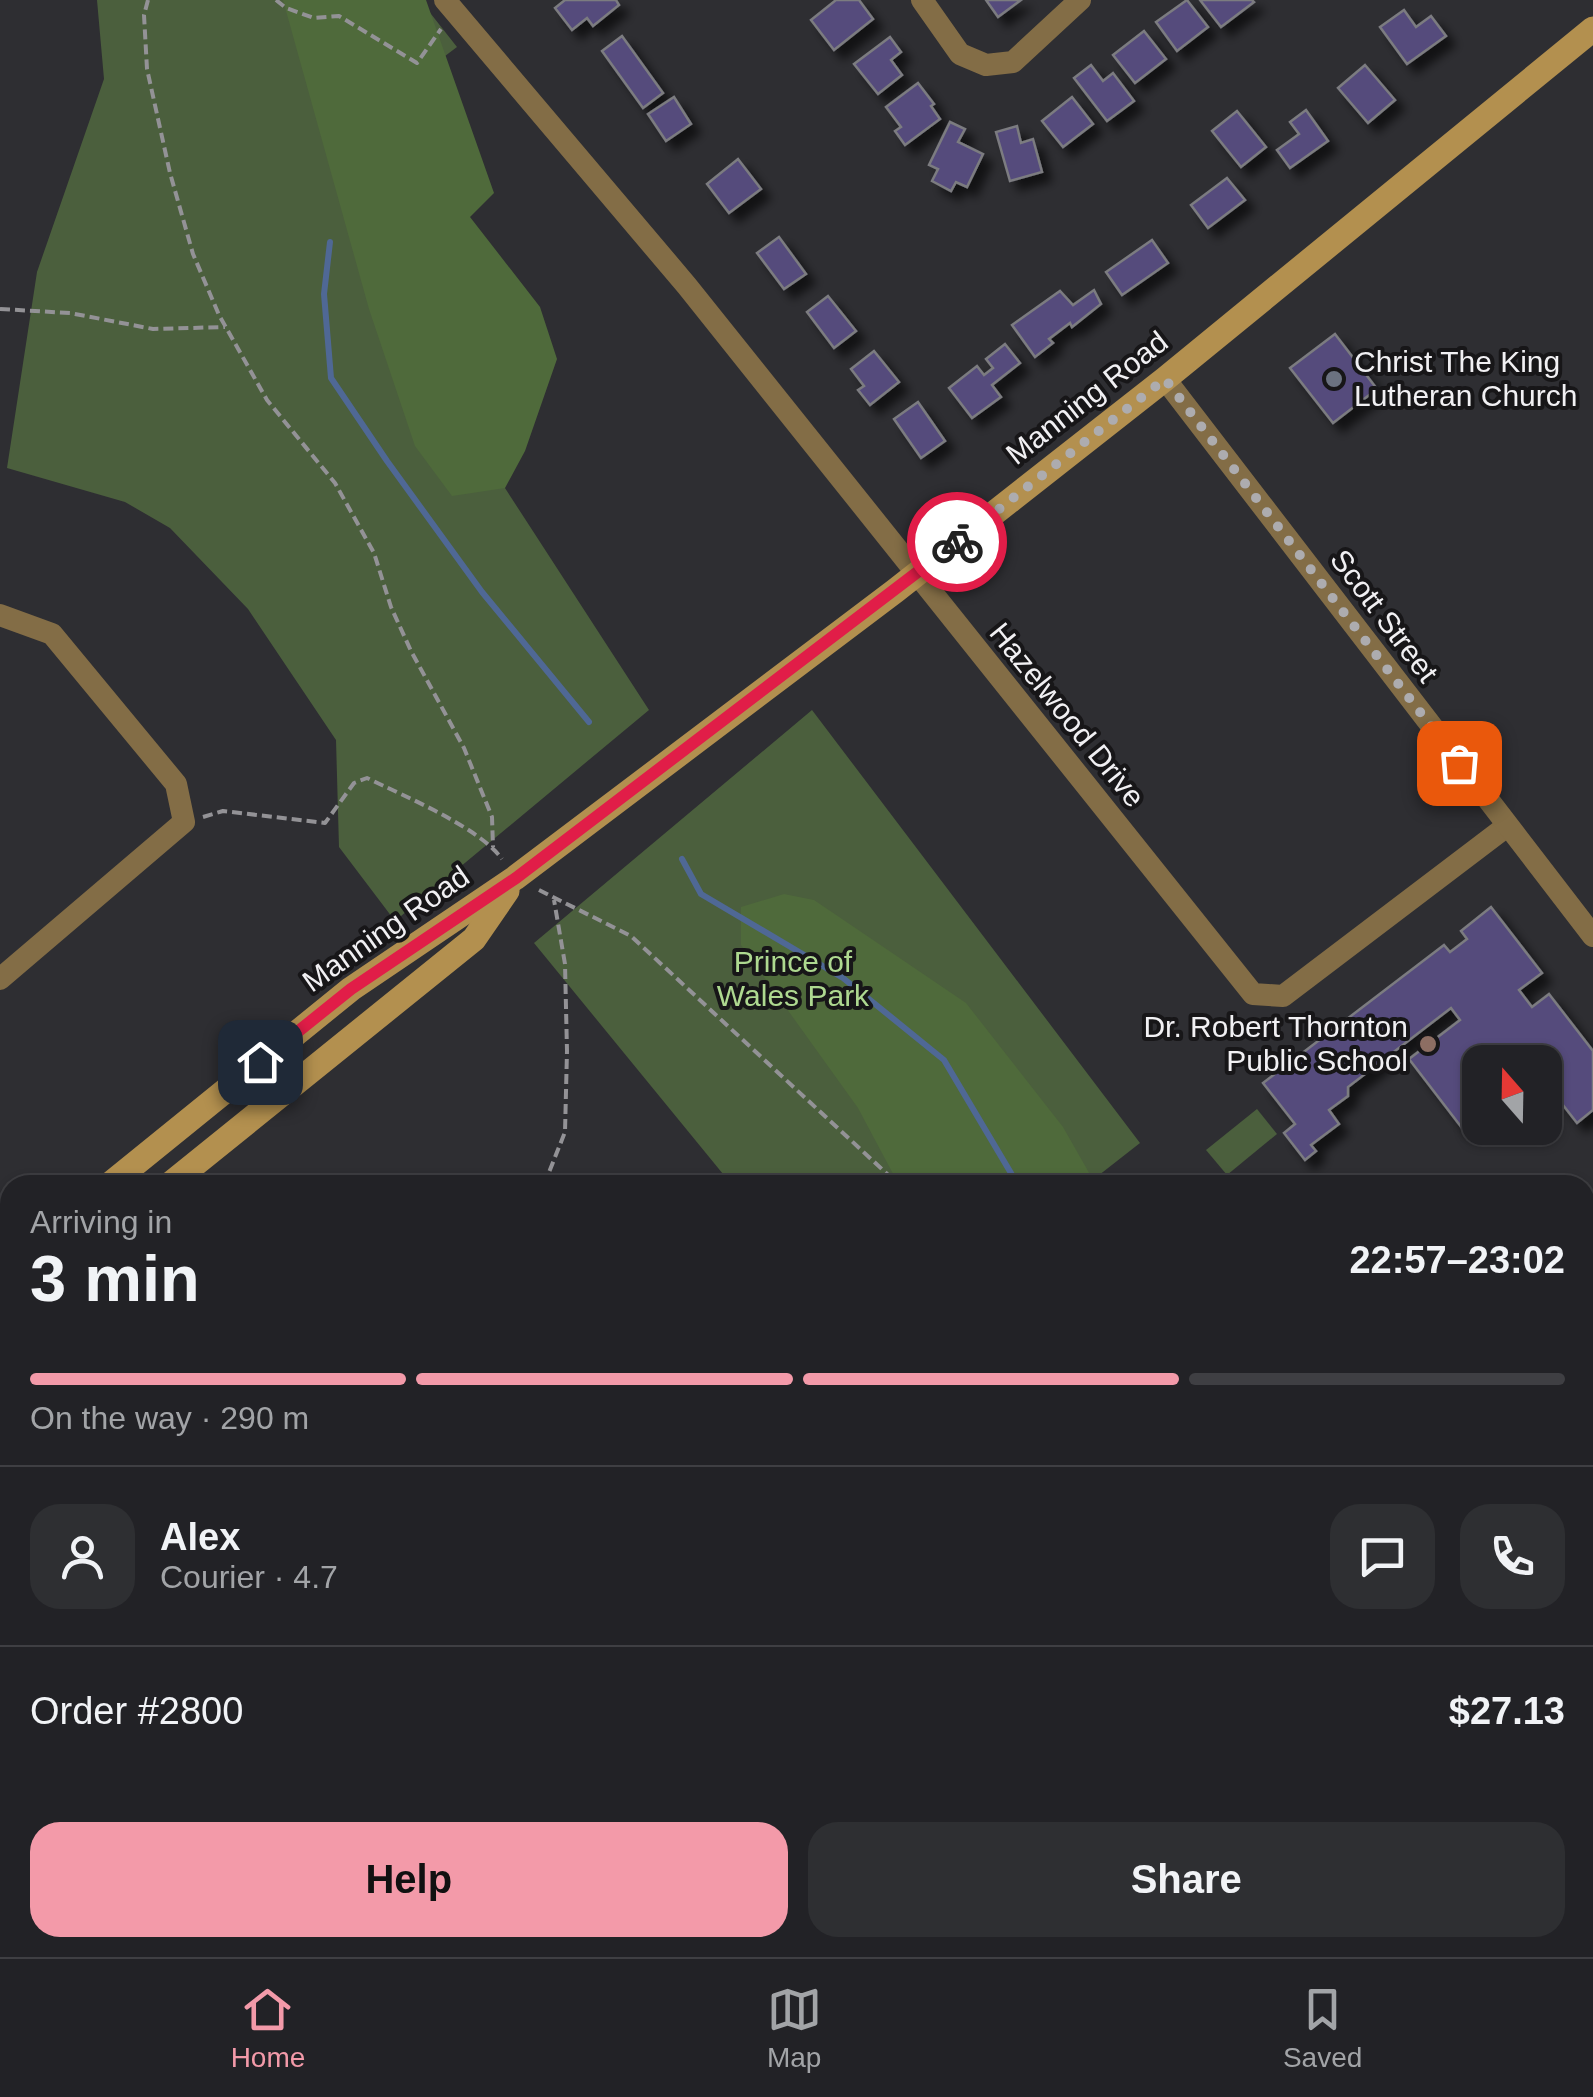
<!DOCTYPE html>
<meta charset="utf-8">
<style>
body{margin:0;font-family:Arial,sans-serif;background:#2e2f32;color:#f1f3f6;height:100vh;display:flex;flex-direction:column;font-size:38px;white-space:nowrap}
*{box-sizing:border-box;margin:0}
p{font-size:32px;color:#a2a4a7}
.icon{flex:none;width:55px;height:55px;fill:none;stroke:currentColor;stroke-width:2;stroke-linecap:round;stroke-linejoin:round}
.map{position:relative;flex:1;overflow:hidden}
.side{position:absolute;left:0px;top:1175px;width:1595px;height:782px;display:flex;flex-direction:column;background:#222226;border-radius:30px 30px 0 0;box-shadow:0 2px 8px #0004,0 0 0 2px #3f3f43}
.side>*{flex:none}
.needle{width:65px;rotate:340deg}
.tools{position:absolute;left:1462px;top:1045px;display:grid;gap:20px}
.tools a{display:grid;place-items:center;width:100px;height:100px;border-radius:20px;background:#222226;box-shadow:0 2px 8px #0004,0 0 0 2px #3f3f43;font-size:50px}
.pin{position:absolute;display:grid;place-items:center;width:85px;height:85px;color:#fff;margin:-42px;border-radius:20px;box-shadow:0 5px 15px #0006}
.courier{position:absolute;display:grid;place-items:center;width:100px;height:100px;margin:-50px;border:8px solid #e11d48;border-radius:50%;background:#fff;color:#222;box-shadow:0 2px 12px #0007}
.headline em{font-style:normal;font-weight:600}
.headline div{display:flex;flex-direction:column-reverse}
.headline{display:flex;align-items:center;justify-content:space-between;height:170px;padding:0 30px}
h1{font-size:65px;font-weight:600;line-height:75px}
.bar{display:grid;grid-template-columns:repeat(4,1fr);gap:15px 10px;align-content:center;height:120px;padding:0 30px}
.bar i{height:12px;border-radius:8px;background:#3f3f43}
.bar .on{background:#f39aa9}
.bar p{grid-column:span 4}
.line{display:flex;align-items:center;gap:25px;padding:0 30px;border-top:2px solid #3f3f43}
.line div{flex:1}
.round{display:grid;place-items:center;flex:none;width:105px;height:105px;border-radius:30px;background:#2e2f32}
.button{display:flex;gap:20px;margin-top:auto;padding:20px 30px}
.button a{flex:1;height:115px;border-radius:30px;background:#f39aa9;color:#111;font-size:40px;font-weight:600;line-height:115px;text-align:center}
.button a+a{background:#2e2f32;color:#f1f3f6}
.tab-bar{display:flex;justify-content:space-around;align-items:center;height:140px;border-top:2px solid #3f3f43;background:#222226;font-size:28px;color:#a2a4a7}
.tab-bar a{display:grid;justify-items:center;gap:5px}
.tab-bar .on{color:#f39aa9}
.map>svg:first-child{display:block}
</style>
<div class="map">
<svg width="1593" height="1957" viewBox="0 0 1593 1957">
<defs>
<filter id="shadow"><feDropShadow dx="9" dy="9" stdDeviation="5" flood-color="#0009"/></filter>
</defs>
<rect width="100%" height="100%" fill="#2e2e32"/>
<g fill="#4b5f3d">
<polygon points="97,0 420,0 457,47 360,120 479,448 649,710 395,921 339,847 336,740 248,609 170,528 125,502 7,468 37,272 104,79"/>
<polygon points="812,710 1140,1143 1094,1179 1098,1185 732,1185 534,943"/>
<polygon points="1257,1109 1277,1134 1227,1175 1206,1150"/>
<polygon points="1585,1434 1593,1444 1593,1957 1421,1957 1409,1948 1585,1948"/>
</g>
<g fill="#4f6a3b">
<polygon points="283,0 426,0 494,193 470,217 540,307 557,359 525,451 505,488 452,496 415,446 369,309"/>
<polygon points="784,894 814,900 966,1003 1063,1127 1096,1185 899,1185 858,1108 741,945 741,907"/>
</g>
<g fill="none" stroke-linecap="round" stroke-linejoin="round">
<g stroke="#4f6895" stroke-width="6">
<polyline points="330,242 324,294 331,378 387,461 482,592 589,722"/>
<polyline points="682,859 701,894 843,978 944,1060 1018,1185"/>
<polyline points="1585,1898 1593,1909"/>
</g>
</g>
<g fill="#554c7c" stroke="#7b7b80" stroke-width="2.5" filter="url(#shadow)">
<polygon points="565,0 616,0 619,5 593,26 587,18 572,30 555,8"/>
<polygon points="836,0 859,0 873,19 834,50 811,20"/>
<polygon points="986,0 1021,0 998,17"/>
<polygon points="1187,0 1208,27 1177,51 1156,22"/>
<polygon points="1200,0 1252,0 1254,2 1221,27"/>
<polygon points="1404,10 1416,27 1431,16 1446,36 1407,64 1380,27"/>
<polygon points="1144,31 1166,59 1135,83 1113,55"/>
<polygon points="622,36 663,93 643,108 602,51"/>
<polygon points="890,37 901,52 891,60 902,75 878,94 854,64"/>
<polygon points="1091,65 1103,81 1113,73 1134,101 1107,121 1074,78"/>
<polygon points="1365,65 1395,100 1368,123 1338,88"/>
<polygon points="918,83 934,104 931,106 940,119 905,145 895,131 901,127 886,107"/>
<polygon points="674,97 691,124 666,141 648,114"/>
<polygon points="1072,97 1093,124 1063,147 1042,121"/>
<polygon points="1306,110 1328,141 1290,168 1277,150 1299,134 1290,122"/>
<polygon points="1237,111 1266,147 1241,167 1212,131"/>
<polygon points="950,122 965,129 958,142 983,154 967,187 956,182 951,191 932,181 938,169 929,165"/>
<polygon points="1017,126 1021,143 1033,139 1042,172 1010,181 996,132"/>
<polygon points="738,159 761,189 729,213 707,184"/>
<polygon points="1227,178 1245,200 1208,228 1191,205"/>
<polygon points="779,237 806,274 784,289 757,253"/>
<polygon points="1152,240 1168,263 1122,295 1106,272"/>
<polygon points="1094,290 1101,304 1072,327 1070,323 1049,339 1053,343 1035,357 1012,325 1060,291 1073,305"/>
<polygon points="828,296 856,331 834,348 807,312"/>
<polygon points="1335,334 1377,389 1333,423 1290,368"/>
<polygon points="1005,344 1020,363 992,385 1001,397 972,418 949,388 977,366 984,375 993,368 986,359"/>
<polygon points="874,351 899,382 870,405 858,390 864,386 851,369"/>
<polygon points="918,402 945,441 921,458 894,419"/>
<polygon points="1491,907 1542,973 1519,990 1532,1007 1549,994 1593,1051 1593,1110 1577,1123 1545,1082 1545,1062 1480,1062 1480,1115 1462,1128 1409,1059 1460,1020 1451,1008 1348,1087 1348,1096 1329,1110 1339,1124 1311,1145 1316,1151 1305,1160 1284,1133 1295,1124 1263,1083 1444,945 1450,952 1467,939 1461,931"/>
</g>
<g fill="none" stroke-linecap="round" stroke-linejoin="round">
<g stroke="#939296" stroke-width="4" stroke-dasharray="10 5" stroke-linecap="butt">
<polyline points="148,0 144,15 147,69 170,173 193,254 219,315 267,400 335,483 374,553 391,607 411,651 464,748 492,817 493,847"/>
<polyline points="276,0 286,8 314,18 339,16 417,63 441,29"/>
<polyline points="0,309 70,313 153,329 225,327"/>
<path d="M203,817L223,811L325,823L354,783L367,778C404,796 479,827 502,859"/>
<polyline points="539,890 631,936 899,1185"/>
<polyline points="544,1185 565,1132 567,1051 565,964 554,900"/>
<polyline points="0,1550 10,1551"/>
<polyline points="1539,1948 1542,1957"/>
</g>
<g stroke="#836d46" stroke-width="22">
<polyline points="445,0 687,286 1253,994 1283,996 1507,826"/>
<polyline points="922,0 960,54 986,65 1013,62 1080,0"/>
<polyline points="1165,379 1593,936"/>
<polyline points="0,615 52,634 176,784 184,822 0,979"/>
<polyline points="0,1882 10,1874"/>
<polyline points="417,1948 424,1957"/>
<polyline points="956,1948 991,1957"/>
<polyline points="781,1957 784,1948"/>
<polyline points="1088,1957 1091,1948"/>
</g>
<g stroke="#b3904f" stroke-width="25">
<polyline points="109,1185 351,989 515,878 895,591 1165,379 1593,29"/>
<polyline points="169,1185 474,939 507,891"/>
<polyline points="0,1273 10,1265"/>
<polyline points="0,1328 10,1320"/>
<polyline points="0,1807 10,1820"/>
<polyline points="106,1948 114,1957"/>
</g>
</g>
<g fill="none" stroke-linecap="round" stroke-linejoin="round">
<polyline stroke="#adacaf" stroke-width="10" stroke-dasharray="0 18" points="957,542 1165,379 1459,763"/>
<polyline stroke="#e11d48" stroke-width="12" points="260,1062 351,989 516,878 957,542"/>
</g>
<circle fill="#6b7280" stroke="#171618" stroke-width="4" cx="1334" cy="379" r="10"/>
<circle fill="#8d6e63" stroke="#171618" stroke-width="4" cx="1428" cy="1044" r="10"/>
<g text-anchor="middle" stroke-width="8" stroke-linejoin="round" paint-order="stroke">
<g font-size="30" fill="#f1f0f3" stroke="#171618" text-anchor="start">
<text x="1354" y="372">Christ The King<tspan x="1354" dy="34">Lutheran Church</tspan></text>
<text x="1408" y="1037" text-anchor="end">Dr. Robert Thornton<tspan x="1408" dy="34">Public School</tspan></text>
</g>
<g font-size="30" fill="#f1f0f3" stroke="#171618">
<text transform="translate(1087 398) rotate(-38)" y="10">Manning Road</text>
<text transform="translate(1384 616) rotate(53)" y="10">Scott Street</text>
<text transform="translate(1067 715) rotate(51)" y="10">Hazelwood Drive</text>
<text transform="translate(386 929) rotate(-35)" y="10">Manning Road</text>
</g>
<g font-size="30" fill="#aed990" stroke="#171618">
<text x="793" y="972">Prince of<tspan x="793" dy="34">Wales Park</tspan></text>
</g>
</g>
</svg>
<div class="tools">
<a><svg class="needle" viewBox="-14 -14 28 28"><path d="M0-13l5 13h-10z" fill="#e53935"/><path d="M0 13l5-13h-10z" fill="#a2a4a7"/></svg></a>
</div>
<div class="pin" style="left:1459px;top:763px;background:#ea580c"><svg class="icon" aria-label="bag" viewBox="0 0 24 24"><path d="M5 8h14l-1 12H6zM9 8a3 3 0 0 1 6 0"/></svg></div>
<div class="pin" style="left:260px;top:1062px;background:#1f2937"><svg class="icon" aria-label="home" viewBox="0 0 24 24"><path d="M3 11l9-7 9 7M6 9v11h12V9"/></svg></div>
<div class="courier" style="left:957px;top:542px"><svg class="icon" aria-label="bike" viewBox="0 0 24 24"><circle cx="6" cy="16" r="4"/><circle cx="18" cy="16" r="4"/><path d="M6 16l4-8h5l3 8M10 8l3 8H6M13 5h3"/></svg></div>
<section class="side">
<div class="headline"><div><h1>3 min</h1><p>Arriving in</p></div><em>22:57–23:02</em></div>
<div class="bar"><i class="on"></i><i class="on"></i><i class="on"></i><i></i><p>On the way · 290 m</p></div>
<div class="line" style="height:180px"><a class="round"><svg class="icon" aria-label="person" viewBox="0 0 24 24"><circle cx="12" cy="8" r="4"/><path d="M4 21q1-7 8-7t8 7"/></svg></a><div><b>Alex</b><p>Courier · 4.7</p></div><a class="round"><svg class="icon" aria-label="chat" viewBox="0 0 24 24"><path d="M4 5h16v11H9l-5 4z"/></svg></a><a class="round"><svg class="icon" aria-label="phone" viewBox="0 0 24 24"><path d="M5 4h4l2 5-3 2q2 4 5 5l2-3 5 2v4C11 20 4 13 5 4z"/></svg></a></div>
<div class="line" style="height:130px"><div>Order #2800</div><b>$27.13</b></div>
<div class="button"><a>Help</a><a>Share</a></div>
</section>
</div>
<nav class="tab-bar">
<a class="on"><svg class="icon" aria-label="home" viewBox="0 0 24 24"><path d="M3 11l9-7 9 7M6 9v11h12V9"/></svg>Home</a>
<a><svg class="icon" aria-label="map" viewBox="0 0 24 24"><path d="M3 6l6-2 6 2 6-2v14l-6 2-6-2-6 2zM9 4v14M15 6v14"/></svg>Map</a>
<a><svg class="icon" aria-label="saved" viewBox="0 0 24 24"><path d="M7 4h10v16l-5-4-5 4z"/></svg>Saved</a>
</nav>
